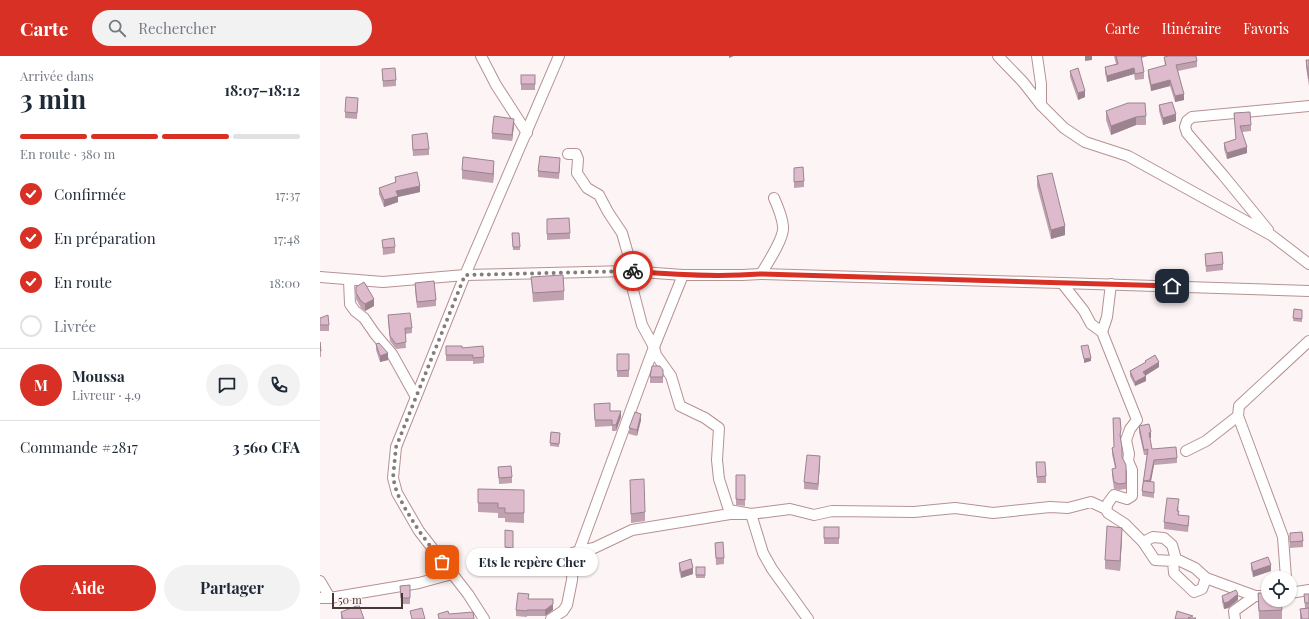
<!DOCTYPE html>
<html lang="fr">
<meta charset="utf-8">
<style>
body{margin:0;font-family:"Playfair Display",serif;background:#f2f2f3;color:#1f2937;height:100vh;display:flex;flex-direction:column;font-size:15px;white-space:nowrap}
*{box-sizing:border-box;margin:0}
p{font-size:13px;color:#747a83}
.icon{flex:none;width:22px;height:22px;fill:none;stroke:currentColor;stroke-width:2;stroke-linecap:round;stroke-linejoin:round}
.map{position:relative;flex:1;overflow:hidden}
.drawer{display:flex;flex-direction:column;background:#fff;width:320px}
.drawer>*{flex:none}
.tools{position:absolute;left:941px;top:515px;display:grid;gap:8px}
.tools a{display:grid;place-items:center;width:36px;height:36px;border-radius:50%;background:#fff;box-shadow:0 1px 3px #0004;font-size:20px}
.scale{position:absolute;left:12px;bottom:10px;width:71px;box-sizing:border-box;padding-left:4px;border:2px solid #473737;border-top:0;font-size:11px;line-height:14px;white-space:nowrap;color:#473737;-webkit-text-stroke:3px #fdf5f5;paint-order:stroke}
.pin{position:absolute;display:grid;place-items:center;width:34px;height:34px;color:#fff;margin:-17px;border-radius:8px;box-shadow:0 2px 6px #0006}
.courier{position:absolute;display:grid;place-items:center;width:40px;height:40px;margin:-20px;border:3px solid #d93025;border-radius:50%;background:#fff;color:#222;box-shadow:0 1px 5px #0007}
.bubble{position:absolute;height:28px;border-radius:14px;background:#fff;box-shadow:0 1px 3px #0004;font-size:13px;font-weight:700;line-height:28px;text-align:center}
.head em{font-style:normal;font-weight:700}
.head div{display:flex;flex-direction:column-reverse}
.head{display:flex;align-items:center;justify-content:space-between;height:68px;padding:0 20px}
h1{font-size:26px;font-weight:700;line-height:30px}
.bar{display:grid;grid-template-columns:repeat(4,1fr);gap:6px 4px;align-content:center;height:48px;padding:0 20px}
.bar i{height:5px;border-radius:3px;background:#e0e1e3}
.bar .selected{background:#d93025}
.bar p{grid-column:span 4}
.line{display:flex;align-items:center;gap:10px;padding:0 20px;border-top:1px solid #e0e1e3}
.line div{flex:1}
.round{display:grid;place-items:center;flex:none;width:42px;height:42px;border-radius:21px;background:#f2f2f3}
ol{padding:0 20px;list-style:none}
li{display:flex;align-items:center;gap:12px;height:44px}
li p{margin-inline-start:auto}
li .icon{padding:4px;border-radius:50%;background:#d93025;color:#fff;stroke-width:4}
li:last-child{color:#747a83}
li i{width:22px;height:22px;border:2px solid #e0e1e3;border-radius:50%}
.action{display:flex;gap:8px;margin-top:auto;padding:8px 20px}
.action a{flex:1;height:46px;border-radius:24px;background:#d93025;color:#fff;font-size:16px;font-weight:700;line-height:46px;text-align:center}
.action a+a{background:#f2f2f3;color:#1f2937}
header{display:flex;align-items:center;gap:24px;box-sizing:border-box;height:56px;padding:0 20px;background:#d93025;color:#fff}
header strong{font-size:19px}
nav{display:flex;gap:22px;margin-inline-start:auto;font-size:14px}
.search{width:280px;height:36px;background:#f2f2f3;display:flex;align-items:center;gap:10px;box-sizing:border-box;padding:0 14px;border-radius:22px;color:#747a83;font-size:15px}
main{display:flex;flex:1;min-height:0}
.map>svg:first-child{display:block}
</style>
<header>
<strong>Carte</strong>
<div class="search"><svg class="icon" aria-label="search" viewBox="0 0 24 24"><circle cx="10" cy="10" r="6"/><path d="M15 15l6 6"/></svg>Rechercher</div>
<nav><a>Carte</a><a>Itinéraire</a><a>Favoris</a></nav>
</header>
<main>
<section class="drawer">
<div class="head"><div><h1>3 min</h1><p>Arrivée dans</p></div><em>18:07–18:12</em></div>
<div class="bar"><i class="selected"></i><i class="selected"></i><i class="selected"></i><i></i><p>En route · 380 m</p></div>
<ol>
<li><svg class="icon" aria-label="check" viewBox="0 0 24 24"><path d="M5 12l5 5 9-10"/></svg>Confirmée<p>17:37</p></li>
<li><svg class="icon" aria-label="check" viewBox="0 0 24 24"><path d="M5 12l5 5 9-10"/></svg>En préparation<p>17:48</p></li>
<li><svg class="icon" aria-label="check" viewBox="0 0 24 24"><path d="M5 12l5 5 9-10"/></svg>En route<p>18:00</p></li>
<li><i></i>Livrée</li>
</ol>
<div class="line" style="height:72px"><b class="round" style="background:#d93025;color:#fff">M</b><div><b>Moussa</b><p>Livreur · 4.9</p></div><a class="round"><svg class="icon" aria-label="chat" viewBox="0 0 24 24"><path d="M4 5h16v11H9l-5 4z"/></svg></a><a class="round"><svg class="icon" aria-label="phone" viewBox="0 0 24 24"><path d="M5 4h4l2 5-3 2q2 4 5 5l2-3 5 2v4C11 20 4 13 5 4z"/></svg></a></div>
<div class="line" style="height:52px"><div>Commande #2817</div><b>3 560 CFA</b></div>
<div class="action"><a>Aide</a><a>Partager</a></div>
</section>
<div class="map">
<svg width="989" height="563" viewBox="0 0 989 563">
<rect width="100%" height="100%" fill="#fdf5f5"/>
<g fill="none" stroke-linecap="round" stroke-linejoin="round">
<g stroke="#b79192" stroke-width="12">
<g id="street">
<polyline points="161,0 176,29 207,77"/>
<polyline points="678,0 703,26 721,49 744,72 765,86 808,100 951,179 989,208"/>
<polyline points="717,0 721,28 721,49"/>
<polyline points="248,98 256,98 258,103 257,117 267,132 279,139 288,156 302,177 310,205 308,215 322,269 334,291 336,299 351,320 360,350 385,362 399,372 397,404 399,423 409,454 431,458 443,497 452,513 488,563"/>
<polyline points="948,174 903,119 867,77 865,71 867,65 872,61 989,50"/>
<path d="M441,218C447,208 465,181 463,170C462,160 458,151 454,142"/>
<polyline points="0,221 63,226 145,219 308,215 363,219 422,219 441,218 742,227 989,235"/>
<polyline points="29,224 30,248 35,255 44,262 55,278 72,298 96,341"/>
<polyline points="742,227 764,255 771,268 782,276 817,364 810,373 806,384 809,398 808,405 812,414 812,440 807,443 794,439 788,447 786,453"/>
<polyline points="782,276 787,261 791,228"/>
<polyline points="866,395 886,385 918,360"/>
<polyline points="823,486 835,504 853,505 854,517 874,536 882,533 886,522"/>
<polyline points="205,503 219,506 238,502 259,495 274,492 312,474 410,458 431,458 470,453 494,459 512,455 594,456 635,452 673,457 730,451 748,452 771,446 786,453 788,457 805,468 823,486 833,481 844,482 852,489 856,503 875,512 886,522 935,540 948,540"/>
<polyline points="966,522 963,481 918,360 919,350 989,285"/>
<polyline points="0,525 10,542"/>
<polyline points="970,537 989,534"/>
<polyline points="0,542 10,542 99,527 132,518"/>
<polyline points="164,563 148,538 99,475 77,437 73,422 76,391 145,219 239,0"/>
<polyline points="231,563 243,555 247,549 252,524 253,505 259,495 334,291 363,219"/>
<polyline points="915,563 914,555 935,540"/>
</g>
</g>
<use href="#street" stroke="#fff" stroke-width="10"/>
</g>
<g fill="#bfa1af">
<polygon points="794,0 828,0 821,2 824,16 824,23 815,24 814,18 787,26 785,17 785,11 796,8"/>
<polygon points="844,1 877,5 877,11 858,15 864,44 855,46 850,30 831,35 828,20 828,14 845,10"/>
<polygon points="986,4 989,4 989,30 986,11"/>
<polygon points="62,13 76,24 76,30 63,31"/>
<polygon points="750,15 765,41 758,44 750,21"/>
<rect x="201" y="19" width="14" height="15"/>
<polygon points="38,48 37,63 25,62 25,56"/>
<polygon points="839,49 856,65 843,69 839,55"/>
<polygon points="786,55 826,60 826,69 816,69 791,79 786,64"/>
<polygon points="914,57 931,69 931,75 922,76 927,97 907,103 904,93 904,87 916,83"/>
<polygon points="194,69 192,85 172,83 172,77"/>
<polygon points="92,79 109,93 109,99 93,100"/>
<polygon points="240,108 239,123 218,121 218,115"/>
<polygon points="474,112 484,125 484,131 474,132"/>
<polygon points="142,114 174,114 173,127 142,123"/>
<polygon points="717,120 745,179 731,183 717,130"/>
<polygon points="75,121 100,136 78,141 78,146 64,151 59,138 59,132 75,127"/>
<polygon points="227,163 250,177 250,183 227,184"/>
<polygon points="192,177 199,177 200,194 193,194"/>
<polygon points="62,184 75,191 75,197 63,199"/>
<polygon points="885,198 903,208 903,214 886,216"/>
<polygon points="211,221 244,235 244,244 213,246"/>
<polygon points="95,227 116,244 116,250 97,252 95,234"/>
<polygon points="36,231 54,250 45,255 41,252 36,243"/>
<polygon points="974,253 982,254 982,266 973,265"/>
<polygon points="68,259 92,272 92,277 85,278 86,292 76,293 70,285 68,265"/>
<polygon points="0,262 9,269 9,275 0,275"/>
<polygon points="0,286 1,295 1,301 0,301"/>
<polygon points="56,288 68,304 60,306 56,294"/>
<polygon points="126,290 142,292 164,301 164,307 153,308 153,305 126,305"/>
<rect x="297" y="298" width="12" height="23"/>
<polygon points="825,305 839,311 825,320 826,325 815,330 810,320 810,315 825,307"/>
<polygon points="343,314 343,327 330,327 330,321"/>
<polygon points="274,348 290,355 301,361 296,375 292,375 292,370 275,371"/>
<polygon points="793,362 801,380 800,382 802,402 806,409 806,433 799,434 794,433 792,419 792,413 795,412 792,398 792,392 794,391"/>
<polygon points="321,364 317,380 309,378 309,372"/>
<polygon points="819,370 831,382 830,382 832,393 857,402 857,407 834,409 831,426 834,426 834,442 822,440 822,435 827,399 824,399 819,376"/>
<polygon points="231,376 240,377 239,391 230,390"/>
<polygon points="500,406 498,434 484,433 484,426"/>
<polygon points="716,406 726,420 726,427 717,427"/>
<polygon points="178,411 192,421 192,427 179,428"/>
<polygon points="416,419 425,419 425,450 416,449"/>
<polygon points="310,424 325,456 325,465 311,467"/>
<polygon points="158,433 204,434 204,467 185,466 185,462 178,462 178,457 158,456"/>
<polygon points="859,450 858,455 859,459 869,466 868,476 844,473 844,466"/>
<rect x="504" y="471" width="15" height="17"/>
<polygon points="185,474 193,475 193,498 185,498"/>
<polygon points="970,477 983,485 983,491 970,492"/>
<polygon points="802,481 800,515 785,513 785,504"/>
<polygon points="395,487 404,502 404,508 396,509"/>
<polygon points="359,507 373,518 361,522 359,514"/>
<polygon points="931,507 951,515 933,521 931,513"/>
<rect x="376" y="511" width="9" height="11"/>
<polygon points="90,529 90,548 81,548 80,530"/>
<polygon points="938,537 962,554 962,563 939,563"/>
<polygon points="984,538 989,538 989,563 980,563 980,553 985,552"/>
<polygon points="902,540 918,544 908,552 904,553 902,546"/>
<polygon points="209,543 233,554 225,560 207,560 207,561 196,560 196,554"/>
<polygon points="21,556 44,563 21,563"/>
</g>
<g fill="#9b838f">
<polygon points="409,0 414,0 409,2"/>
<polygon points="765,0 772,0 772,4 765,5"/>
<polygon points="820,0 828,0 820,2"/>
<polygon points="814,12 814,18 787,26 787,20"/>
<polygon points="850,24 850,30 831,35 831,29"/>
<polygon points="765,35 765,41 758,44 758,37"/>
<polygon points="864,38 864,44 855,46 855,40"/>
<polygon points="856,58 856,65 843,69 843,62"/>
<polygon points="816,61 816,69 791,79 791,70"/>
<polygon points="194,63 194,69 192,85 192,79"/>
<polygon points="927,91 927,97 907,103 907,97"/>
<polygon points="174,105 174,114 173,127 173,118"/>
<polygon points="100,130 100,136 78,141 78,146 64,151 64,144 76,135"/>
<polygon points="745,170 745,179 731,183 731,174"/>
<polygon points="54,243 54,250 45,255 45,248"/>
<polygon points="68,297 68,304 60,306 60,300"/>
<polygon points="771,302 771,305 764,307 764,303"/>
<polygon points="839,306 839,311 823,321 823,316"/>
<polygon points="826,320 826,325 815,330 815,326"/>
<polygon points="301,355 301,361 296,375 296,369"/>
<polygon points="321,358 321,364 317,380 317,374"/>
<polygon points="831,376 831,382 829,382 829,377"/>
<polygon points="500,400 500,406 498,434 498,428"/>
<polygon points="834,404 834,409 830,429 830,424"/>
<polygon points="802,472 802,481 800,515 800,505"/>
<polygon points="951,509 951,515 933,521 933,515"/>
<polygon points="373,512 373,518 361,522 361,516"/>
<polygon points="918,538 918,544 908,552 904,553 904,547"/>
<polygon points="233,548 233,554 225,560 225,554"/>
</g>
<g fill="#debbcc" stroke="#9b838f">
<polygon points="796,0 821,0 824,16 815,18 814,12 787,20 785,11 798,8"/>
<polygon points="849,0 876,0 877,5 856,9 864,38 855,40 850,24 831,29 828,14 846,9 844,1"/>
<polygon points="986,4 989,4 989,23"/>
<polygon points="75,12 76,24 63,25 62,13"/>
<polygon points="758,12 765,35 758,37 750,15"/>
<rect x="201" y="19" width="14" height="9"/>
<polygon points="26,41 38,42 37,57 25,56"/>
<polygon points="852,46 856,58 843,62 839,49"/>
<polygon points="808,47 825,47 826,60 816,61 791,70 786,55"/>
<polygon points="930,56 931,69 920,70 927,91 907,97 904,87 916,83 914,57"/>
<polygon points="174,60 194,63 192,79 172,77"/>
<polygon points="107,77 109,93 93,94 92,79"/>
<polygon points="220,100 240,102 239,117 218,115"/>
<polygon points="143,101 174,105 173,118 142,114"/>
<polygon points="483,111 484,125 474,126 474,112"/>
<polygon points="97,116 100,130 76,135 78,140 64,144 59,132 76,126 75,121"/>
<polygon points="732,117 745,170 731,174 717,120"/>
<polygon points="249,162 250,177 227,178 227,163"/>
<polygon points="192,177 199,177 200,191 193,191"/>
<polygon points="74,182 75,191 63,192 62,184"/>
<polygon points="902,196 903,208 886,210 885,198"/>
<polygon points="243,219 244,235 213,237 211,221"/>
<polygon points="114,225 116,244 97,246 95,227"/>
<polygon points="44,226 54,243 45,248 41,245 36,237 36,231"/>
<polygon points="974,253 982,254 982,263 973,262"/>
<polygon points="90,257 92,272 85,272 86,286 76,288 70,280 68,259"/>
<polygon points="8,259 9,269 0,269 0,262"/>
<polygon points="0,286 1,295 0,295"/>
<polygon points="59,287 68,297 60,300 56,288"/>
<polygon points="768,289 771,302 764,303 761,290"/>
<polygon points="126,290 142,290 142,292 163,290 164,301 153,302 153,299 126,299"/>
<polygon points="297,298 309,298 309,314 297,315"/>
<polygon points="835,299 839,306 823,316 826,320 815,326 810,315 826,306 825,305"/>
<polygon points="332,310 340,310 343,314 343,321 330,321"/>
<polygon points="290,347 290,355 301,355 296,369 292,369 292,364 275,364 274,348"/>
<polygon points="315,356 321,358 317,374 309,372"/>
<polygon points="793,362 800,362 801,373 800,379 802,392 802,401 806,409 806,427 799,428 794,426 792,413 796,412 792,392 794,391"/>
<polygon points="829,368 831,376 829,377 832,393 856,391 857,402 834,404 830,424 824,425 834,426 834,437 822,435 828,393 824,394 819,370"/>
<polygon points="231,376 240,377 239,388 230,387"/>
<polygon points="487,399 500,400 498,428 484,426"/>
<polygon points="716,406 725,406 726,420 717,421"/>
<polygon points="191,410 192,421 179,422 178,411"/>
<polygon points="416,419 425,419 425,444 416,443"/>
<polygon points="324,423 325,456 311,458 310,424"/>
<polygon points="158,433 204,434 204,457 185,457 185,452 178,452 178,447 158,447"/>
<polygon points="847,442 859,443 857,455 859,455 858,459 869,460 868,470 844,466"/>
<polygon points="787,470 802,472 800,505 785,504"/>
<rect x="504" y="471" width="15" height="11"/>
<polygon points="185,474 193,475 193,492 185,491"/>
<polygon points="982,476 983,485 970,486 970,477"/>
<polygon points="403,486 404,502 396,502 395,487"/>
<polygon points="948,501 951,509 933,515 931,507"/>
<polygon points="371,503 373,512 361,516 359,507"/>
<rect x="376" y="511" width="9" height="8"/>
<polygon points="90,529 90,542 81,542 80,530"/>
<polygon points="916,534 918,538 908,546 904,547 902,540"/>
<polygon points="198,537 209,538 208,543 233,543 233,548 225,554 207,554 207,555 196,554"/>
<polygon points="938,537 948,537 948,544 961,544 962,554 939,555"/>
<polygon points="984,538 989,538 989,547 985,547"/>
<polygon points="39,549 44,563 23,563 21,556"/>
<polygon points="102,552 105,563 92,563 90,555"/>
<polygon points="989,552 989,563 982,563 980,553"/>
<polygon points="128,555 129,558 153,556 154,563 119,563 118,558"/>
<polygon points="857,555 873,560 868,562 876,562 875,563 855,563"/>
</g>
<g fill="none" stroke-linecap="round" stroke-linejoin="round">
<polyline stroke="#877a7a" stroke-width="4" stroke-dasharray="0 7.2" points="122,506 99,475 86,454 77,437 73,422 76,391 145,219 313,215"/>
<path stroke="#d93025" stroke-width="5" d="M313,215C355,219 398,221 440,218L852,230"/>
</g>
</svg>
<div class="tools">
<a><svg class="icon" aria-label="locate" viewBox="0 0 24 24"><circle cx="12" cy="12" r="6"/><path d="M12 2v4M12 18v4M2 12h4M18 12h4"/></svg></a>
</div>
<div class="scale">50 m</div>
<div class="pin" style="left:122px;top:506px;background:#ea580c"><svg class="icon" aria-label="bag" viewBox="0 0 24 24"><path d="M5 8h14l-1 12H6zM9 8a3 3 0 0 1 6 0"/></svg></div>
<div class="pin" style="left:852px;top:230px;background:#1f2937"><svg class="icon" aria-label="home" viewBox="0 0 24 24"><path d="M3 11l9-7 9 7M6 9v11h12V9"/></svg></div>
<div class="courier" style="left:313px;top:215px"><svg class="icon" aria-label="bike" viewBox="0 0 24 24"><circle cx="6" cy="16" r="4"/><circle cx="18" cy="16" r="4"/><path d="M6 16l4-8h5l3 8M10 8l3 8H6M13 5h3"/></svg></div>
<div class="bubble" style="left:146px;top:492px;width:132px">Ets le repère Cher</div>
</div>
</main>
